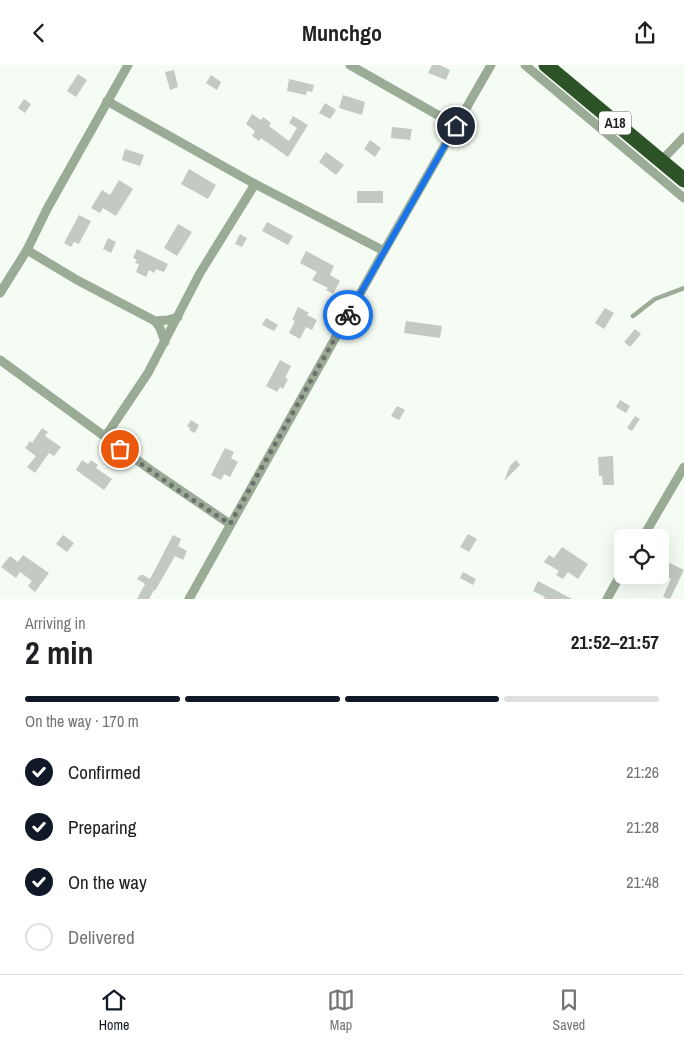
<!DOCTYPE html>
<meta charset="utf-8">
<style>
body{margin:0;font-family:"Archivo Narrow",sans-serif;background:#f6f6f6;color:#202124;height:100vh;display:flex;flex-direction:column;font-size:19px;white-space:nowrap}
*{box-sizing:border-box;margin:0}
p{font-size:16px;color:#757577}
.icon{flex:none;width:28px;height:28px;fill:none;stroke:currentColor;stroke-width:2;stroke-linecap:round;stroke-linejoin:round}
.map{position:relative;height:534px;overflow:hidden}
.sheet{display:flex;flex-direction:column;background:#fff;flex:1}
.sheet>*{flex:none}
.fabs{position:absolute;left:614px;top:464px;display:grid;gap:10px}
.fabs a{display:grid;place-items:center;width:55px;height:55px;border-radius:8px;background:#fff;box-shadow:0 5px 20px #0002;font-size:25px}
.pin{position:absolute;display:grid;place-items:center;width:42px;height:42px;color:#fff;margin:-21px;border:2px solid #fff;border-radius:50%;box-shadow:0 1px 5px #0007}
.courier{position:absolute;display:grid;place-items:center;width:50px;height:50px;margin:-25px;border:4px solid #1a73e8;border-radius:50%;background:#fff;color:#222;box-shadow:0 1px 6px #0007}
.head em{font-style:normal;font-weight:800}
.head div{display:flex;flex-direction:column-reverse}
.head{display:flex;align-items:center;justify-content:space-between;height:85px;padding:0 25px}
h1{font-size:32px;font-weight:800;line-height:38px}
.bar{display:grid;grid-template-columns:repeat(4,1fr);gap:8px 5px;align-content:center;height:60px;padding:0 25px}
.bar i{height:6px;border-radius:4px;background:#e0e0e0}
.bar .current{background:#111827}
.bar p{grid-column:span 4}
ol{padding:0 25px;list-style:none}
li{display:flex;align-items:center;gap:15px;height:55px}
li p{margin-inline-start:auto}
li .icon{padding:5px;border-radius:50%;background:#111827;color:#fff;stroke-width:4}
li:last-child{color:#757577}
li i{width:28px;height:28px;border:2px solid #e0e0e0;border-radius:50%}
header{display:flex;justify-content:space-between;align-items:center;height:65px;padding:0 25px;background:#fff;font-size:22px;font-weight:800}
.tabs{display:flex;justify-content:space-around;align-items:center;height:70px;border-top:1px solid #e0e0e0;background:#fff;font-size:14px;color:#757577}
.tabs a{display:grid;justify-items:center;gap:2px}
.tabs .current{color:#111827}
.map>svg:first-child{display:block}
</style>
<header><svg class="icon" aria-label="back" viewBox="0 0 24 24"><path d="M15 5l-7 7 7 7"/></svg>Munchgo<svg class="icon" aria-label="share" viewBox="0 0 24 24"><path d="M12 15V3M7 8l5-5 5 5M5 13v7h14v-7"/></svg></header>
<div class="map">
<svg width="684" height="534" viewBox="0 0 684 534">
<rect width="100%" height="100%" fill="#f5fcf3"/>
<g fill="#c3cac2">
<polygon points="432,0 439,0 450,5 446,15 428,8"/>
<polygon points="174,5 178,22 170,25 165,7"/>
<polygon points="78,9 87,15 76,32 67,26"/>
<polygon points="211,10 221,17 217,25 206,18"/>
<polygon points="289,14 314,20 312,27 307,26 306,30 287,26"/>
<polygon points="343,30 365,37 362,50 339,43"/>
<polygon points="24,34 31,39 25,48 18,43"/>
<polygon points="325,38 336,45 330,54 319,48"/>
<polygon points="252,49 261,55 263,52 271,58 269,61 289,76 297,63 289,58 293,51 308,60 288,92 261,73 259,76 252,71 255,66 246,59"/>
<polygon points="392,62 412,64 410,75 391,73"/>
<polygon points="370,75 381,83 375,92 364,84"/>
<polygon points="125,84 144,90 140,101 122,95"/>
<polygon points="326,87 344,100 336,110 319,97"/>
<polygon points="189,104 216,120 208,134 181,119"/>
<polygon points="119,115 133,124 116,151 103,143 100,148 91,143 102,125 110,130"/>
<rect x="357" y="126" width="26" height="12"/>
<polygon points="79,150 91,156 79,179 74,177 71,182 64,178"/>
<polygon points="267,157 293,171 288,180 262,166"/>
<polygon points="178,159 192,167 177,191 164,183"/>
<polygon points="240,169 247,173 242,182 235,179"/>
<polygon points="108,173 116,177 111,188 103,184"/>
<polygon points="137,184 168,199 164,207 156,204 154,208 149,205 146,212 136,207 139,199 135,198 137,195 133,193"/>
<polygon points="306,186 334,201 330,210 340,216 333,229 326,225 328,223 312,215 317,207 300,198"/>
<polygon points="298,242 309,248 307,250 317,255 312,265 306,262 300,274 289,268 295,256 292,255"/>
<polygon points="605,243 614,248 604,264 595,258"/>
<polygon points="266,253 278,260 274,266 262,260"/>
<polygon points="406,256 442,261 440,273 404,268"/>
<polygon points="635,264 641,269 630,282 624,277"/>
<polygon points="280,295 291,301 285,313 288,314 283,324 280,322 277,327 266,321"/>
<polygon points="620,335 630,341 626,348 616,342"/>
<polygon points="397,341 405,345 399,355 391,351"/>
<polygon points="635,351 640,354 632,366 627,363"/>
<polygon points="191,355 199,360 195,368 189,365 190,363 187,361"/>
<polygon points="42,363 48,367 45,371 61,382 54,391 49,388 35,408 27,402 36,391 25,383 30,376 32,378"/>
<polygon points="225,383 234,387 231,393 238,397 230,412 224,409 221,415 211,410"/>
<polygon points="613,391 614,420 603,420 602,411 599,411 598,392"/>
<polygon points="82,395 88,399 91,395 98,400 96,403 112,414 104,425 76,405"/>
<polygon points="516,395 520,400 504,416 510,401"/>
<polygon points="468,469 477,474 469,487 460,482"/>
<polygon points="63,470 74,478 67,487 56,479"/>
<polygon points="173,470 181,474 178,481 187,486 183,495 175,491 155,526 154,525 149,534 137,534 145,519 137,514 140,510 143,510 150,514"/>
<polygon points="562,482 588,499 578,514 568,507 563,514 556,510 559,506 544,497 549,490 554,493"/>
<polygon points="23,490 49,508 35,527 28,521 32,516 20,507 16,513 1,502 10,491 18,497"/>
<polygon points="664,495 684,505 670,534 663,532 671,514 660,508 660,497 662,498"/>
<polygon points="463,507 476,514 473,520 460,513"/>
<polygon points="538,516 572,534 544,534 545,532 533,526"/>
</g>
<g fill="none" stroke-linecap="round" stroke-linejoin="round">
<polyline stroke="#9aab96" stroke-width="4.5" points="633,251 655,234 684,223"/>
<g stroke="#9aab96" stroke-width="9">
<polyline points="350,0 457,61"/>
<polyline points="525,0 684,133"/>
<polyline points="107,36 255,119 384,186"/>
<polyline points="661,96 684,72"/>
<polyline points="27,185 77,215 155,256 168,255 178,252"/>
<polyline points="0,228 27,185 47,144 128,0"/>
<polyline points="155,256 160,263 165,277"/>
<polyline points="0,295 152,406 230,459"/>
<polyline points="105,372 148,308 200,208 255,119"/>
<polyline points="643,472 684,402"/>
<polyline points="189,534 384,186 491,0"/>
<polyline points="607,534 622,507"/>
</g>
<polyline stroke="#2f5328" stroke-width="15" points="546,0 684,115"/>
</g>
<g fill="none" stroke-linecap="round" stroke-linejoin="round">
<polyline stroke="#6c716c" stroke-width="5" stroke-dasharray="0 9" points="120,384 181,427 230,459 348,250"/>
<polyline stroke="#1a73e8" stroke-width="6" points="348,250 456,61"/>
</g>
<g text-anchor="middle" stroke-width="4" stroke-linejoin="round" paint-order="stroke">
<rect fill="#fff" stroke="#656765" stroke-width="1" x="599" y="46.5" width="32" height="23" rx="4"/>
<g font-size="14" font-weight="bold" fill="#232623">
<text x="615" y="63">A18</text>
</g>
</g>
</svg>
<div class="fabs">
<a><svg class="icon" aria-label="locate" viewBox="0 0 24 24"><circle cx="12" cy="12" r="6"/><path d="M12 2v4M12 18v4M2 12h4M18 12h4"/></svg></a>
</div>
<div class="pin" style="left:120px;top:384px;background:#ea580c"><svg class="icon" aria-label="bag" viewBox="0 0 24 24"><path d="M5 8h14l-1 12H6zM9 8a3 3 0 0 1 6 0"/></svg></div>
<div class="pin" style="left:456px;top:61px;background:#1f2937"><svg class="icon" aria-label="home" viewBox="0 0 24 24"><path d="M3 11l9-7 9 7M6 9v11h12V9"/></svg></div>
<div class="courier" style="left:348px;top:250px"><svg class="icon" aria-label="bike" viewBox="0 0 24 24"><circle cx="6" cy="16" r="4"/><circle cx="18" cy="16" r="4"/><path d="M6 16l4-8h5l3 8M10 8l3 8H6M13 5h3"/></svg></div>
</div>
<section class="sheet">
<div class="head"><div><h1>2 min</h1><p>Arriving in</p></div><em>21:52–21:57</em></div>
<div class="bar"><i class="current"></i><i class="current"></i><i class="current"></i><i></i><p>On the way · 170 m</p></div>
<ol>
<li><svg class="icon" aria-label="check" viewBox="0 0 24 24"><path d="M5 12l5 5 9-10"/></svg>Confirmed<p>21:26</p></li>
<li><svg class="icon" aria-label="check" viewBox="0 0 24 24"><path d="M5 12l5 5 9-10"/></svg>Preparing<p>21:28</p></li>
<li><svg class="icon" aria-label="check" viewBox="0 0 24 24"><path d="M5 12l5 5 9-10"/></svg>On the way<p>21:48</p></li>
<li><i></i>Delivered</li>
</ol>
</section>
<nav class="tabs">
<a class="current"><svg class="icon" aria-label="home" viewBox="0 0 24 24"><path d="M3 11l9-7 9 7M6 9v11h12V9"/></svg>Home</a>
<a><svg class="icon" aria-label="map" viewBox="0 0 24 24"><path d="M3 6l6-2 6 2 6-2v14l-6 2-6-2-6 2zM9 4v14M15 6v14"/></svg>Map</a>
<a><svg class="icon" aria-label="saved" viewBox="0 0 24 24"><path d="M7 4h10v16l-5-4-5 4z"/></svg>Saved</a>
</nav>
